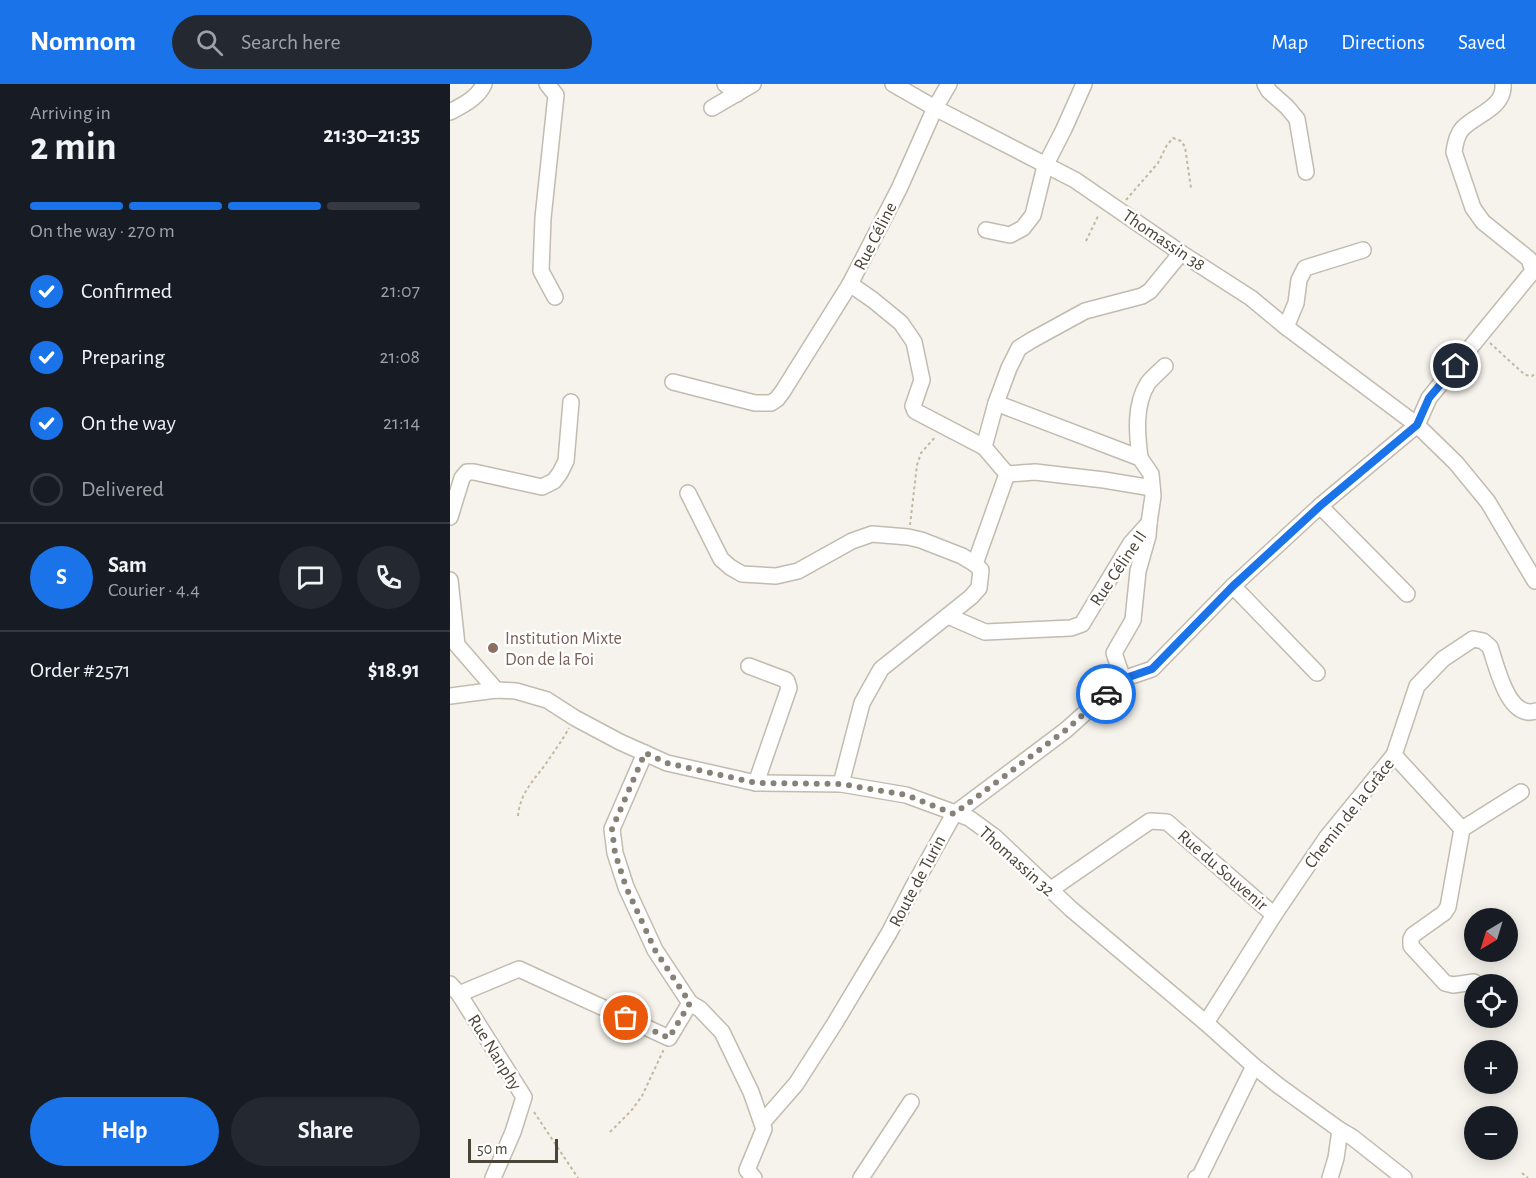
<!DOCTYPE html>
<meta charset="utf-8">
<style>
body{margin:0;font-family:"Alegreya Sans",sans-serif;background:#242831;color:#f1f3f6;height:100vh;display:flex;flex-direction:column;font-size:22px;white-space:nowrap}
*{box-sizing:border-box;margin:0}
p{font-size:20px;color:#9ea1a6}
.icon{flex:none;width:33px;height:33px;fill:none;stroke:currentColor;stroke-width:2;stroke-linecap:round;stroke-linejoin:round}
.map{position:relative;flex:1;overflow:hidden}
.side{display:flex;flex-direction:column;background:#171b24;width:450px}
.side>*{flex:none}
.needle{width:39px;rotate:218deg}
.tools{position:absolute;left:1014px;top:824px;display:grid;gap:12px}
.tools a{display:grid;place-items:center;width:54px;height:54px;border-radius:50%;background:#171b24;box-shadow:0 3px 15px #0003;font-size:30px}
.scale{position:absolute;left:18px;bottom:15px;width:90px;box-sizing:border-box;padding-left:6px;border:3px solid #4b4439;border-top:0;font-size:16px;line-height:21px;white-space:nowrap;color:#4b4439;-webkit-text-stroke:4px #fff;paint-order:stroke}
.pin{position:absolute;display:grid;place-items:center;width:51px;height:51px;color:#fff;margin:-26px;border:3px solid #fff;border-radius:50%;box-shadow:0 2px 6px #0007}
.courier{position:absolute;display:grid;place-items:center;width:60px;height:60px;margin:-30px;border:4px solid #1a73e8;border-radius:50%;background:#fff;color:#222;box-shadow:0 2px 8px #0007}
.head em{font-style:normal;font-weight:600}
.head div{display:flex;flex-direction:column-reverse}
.head{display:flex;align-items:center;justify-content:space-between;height:102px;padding:0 30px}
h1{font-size:39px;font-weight:600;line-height:45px}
.bar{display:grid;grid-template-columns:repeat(4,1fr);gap:9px 6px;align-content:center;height:72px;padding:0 30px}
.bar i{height:8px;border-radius:4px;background:#363941}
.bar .active{background:#1a73e8}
.bar p{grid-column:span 4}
.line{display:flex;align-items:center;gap:15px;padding:0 30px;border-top:2px solid #363941}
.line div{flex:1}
.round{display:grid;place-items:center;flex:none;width:63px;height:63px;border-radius:32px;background:#242831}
ol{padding:0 30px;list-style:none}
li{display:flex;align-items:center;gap:18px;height:66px}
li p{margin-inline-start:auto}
li .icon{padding:6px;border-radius:50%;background:#1a73e8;color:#fff;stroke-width:4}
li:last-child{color:#9ea1a6}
li i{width:33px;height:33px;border:3px solid #363941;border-radius:50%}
.cta{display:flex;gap:12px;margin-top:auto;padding:12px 30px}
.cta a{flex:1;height:69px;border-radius:36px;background:#1a73e8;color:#fff;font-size:24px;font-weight:600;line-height:69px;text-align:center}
.cta a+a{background:#242831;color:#f1f3f6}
header{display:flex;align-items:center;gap:36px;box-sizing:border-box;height:84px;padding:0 30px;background:#1a73e8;color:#fff}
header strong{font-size:28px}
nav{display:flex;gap:33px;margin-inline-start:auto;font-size:21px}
.search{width:420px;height:54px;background:#242831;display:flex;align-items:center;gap:15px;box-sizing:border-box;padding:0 21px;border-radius:33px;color:#9ea1a6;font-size:22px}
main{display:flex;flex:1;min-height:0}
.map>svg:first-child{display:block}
</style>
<header>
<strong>Nomnom</strong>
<div class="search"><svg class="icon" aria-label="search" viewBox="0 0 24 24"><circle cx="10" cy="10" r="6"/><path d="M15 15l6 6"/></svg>Search here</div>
<nav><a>Map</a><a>Directions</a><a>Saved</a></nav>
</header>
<main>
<section class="side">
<div class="head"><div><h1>2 min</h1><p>Arriving in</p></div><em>21:30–21:35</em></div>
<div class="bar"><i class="active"></i><i class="active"></i><i class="active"></i><i></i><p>On the way · 270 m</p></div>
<ol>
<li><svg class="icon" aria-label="check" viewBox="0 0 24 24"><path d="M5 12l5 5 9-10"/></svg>Confirmed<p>21:07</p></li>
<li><svg class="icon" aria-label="check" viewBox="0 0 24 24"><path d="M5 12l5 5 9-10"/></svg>Preparing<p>21:08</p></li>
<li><svg class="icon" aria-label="check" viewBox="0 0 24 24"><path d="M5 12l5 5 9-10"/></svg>On the way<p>21:14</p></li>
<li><i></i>Delivered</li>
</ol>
<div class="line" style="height:108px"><b class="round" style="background:#1a73e8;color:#fff">S</b><div><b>Sam</b><p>Courier · 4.4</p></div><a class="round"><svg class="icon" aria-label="chat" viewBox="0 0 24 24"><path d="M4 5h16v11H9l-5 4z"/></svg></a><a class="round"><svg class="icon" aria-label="phone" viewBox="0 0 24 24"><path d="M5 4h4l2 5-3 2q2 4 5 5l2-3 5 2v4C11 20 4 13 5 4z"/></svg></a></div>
<div class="line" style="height:78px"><div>Order #2571</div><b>$18.91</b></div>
<div class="cta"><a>Help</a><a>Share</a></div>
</section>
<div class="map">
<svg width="1086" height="1094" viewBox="0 0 1086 1094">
<rect width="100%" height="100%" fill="#f6f3ec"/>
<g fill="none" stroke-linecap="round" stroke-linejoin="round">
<g stroke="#c2bbae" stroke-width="18">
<g id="minor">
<polyline points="97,0 106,11 93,134 91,187 105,213"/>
<polyline points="275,0 287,10"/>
<polyline points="443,0 485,24 625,96 731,169 801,214 836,243 967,341 1006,379 1038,418 1085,497"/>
<polyline points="815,0 819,7 837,23 847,35 856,88"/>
<polyline points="262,24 303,0"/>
<path d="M0,28C13,21 28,14 34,0"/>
<polyline points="536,146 560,151 573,144 583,131 595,82 614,45 634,0"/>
<polyline points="400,200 423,216 451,239 464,258 472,296 463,322 465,327 534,363 557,390 525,480"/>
<polyline points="836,243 846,219 849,196 855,184 913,166"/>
<polyline points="223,298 305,319 321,319 327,315 333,307 400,200 449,105 485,24 499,0"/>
<polyline points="534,363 546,319 559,284 569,264 582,256 635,227 692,212 700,207 731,169"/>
<path d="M690,374C687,350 684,321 698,299C703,293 710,287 715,282"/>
<polyline points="557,390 585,388 654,396 702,404"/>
<polyline points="238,409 271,475 280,483 292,490 326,492 348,487 402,457 422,450 458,453 471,456 512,472 525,480 531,486 529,504 521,513 431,585 412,619 391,700"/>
<polyline points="870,422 957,510"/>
<polyline points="0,433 12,394 17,388 24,388 92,403 104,397 110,389 116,377 121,318"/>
<polyline points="0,496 7,561 46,606"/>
<polyline points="783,502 867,589"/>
<polyline points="498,532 535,548 621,544 632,540 681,459 699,439 703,412 701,390 690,374 546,319"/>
<polyline points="299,582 336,596 337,597 339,604 306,699"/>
<polyline points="673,595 664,569 683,536 688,487 698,452 699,439"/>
<polyline points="0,612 46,606 66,607 97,616 125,634 170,658 217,679 306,699 391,700 456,711 519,734 545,753 621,825 756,939 804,982 829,1002 890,1046 902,1053 954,1094"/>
<polyline points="195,669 162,745 165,769 176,803 205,866 240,919 250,925 272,948 301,1008 314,1045 297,1086 304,1094"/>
<polyline points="944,671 1012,745"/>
<polyline points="600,806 700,737 717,738 824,831"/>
<polyline points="1024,898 1003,901 995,899 961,862 961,855 963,851 994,829 998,823 1012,745 1071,708"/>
<polyline points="0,900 9,910 74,1013 63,1048 43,1094"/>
<polyline points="9,910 69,885 219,954 240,919"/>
<path d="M756,939L824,831L877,753L944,671L967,602L993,575L1023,555L1033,557L1040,563C1047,583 1058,636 1086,627"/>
<path d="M312,1039L346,1000L385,939L439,849L463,803L504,730L616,646L673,595L702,585L783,502L870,422L967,341L979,314L1083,187L1079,175L1033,138L1023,124L1004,68C1005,60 1007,51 1012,45C1026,30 1055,24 1053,0"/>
<polyline points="411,1094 461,1018"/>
<polyline points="746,1094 750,1092 804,982"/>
<polyline points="880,1094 886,1074 890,1046"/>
</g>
</g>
<g stroke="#c4b79f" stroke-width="2" stroke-dasharray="3 3" stroke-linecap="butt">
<polyline points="676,116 708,79 717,61 723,54 731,57 735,63 741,104"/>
<polyline points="636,157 649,130"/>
<polyline points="1040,259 1075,291 1082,292 1086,289"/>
<polyline points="460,441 467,381 471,369 486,352"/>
<path d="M68,732C70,710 82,698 95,681C103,669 112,657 119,644"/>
<polyline points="84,1028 128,1094"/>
<polyline points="160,1048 181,1027 192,1012 214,965"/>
<polyline points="1072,1089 1078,1094"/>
</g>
<use href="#minor" stroke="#fff" stroke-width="15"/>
</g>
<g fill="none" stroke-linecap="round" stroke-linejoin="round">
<polyline stroke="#878178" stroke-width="6" stroke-dasharray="0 10.8" points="176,934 219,954 240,919 205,866 176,803 165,769 162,745 195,669 217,679 306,699 391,700 456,711 504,730 616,646 656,610"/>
<polyline stroke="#1a73e8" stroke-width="8" points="656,610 673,595 702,585 783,502 870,422 967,341 979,314 1006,282"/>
</g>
<circle fill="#8d6e63" stroke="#fff" stroke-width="2" cx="43" cy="564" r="6"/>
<g text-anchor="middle" stroke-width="5" stroke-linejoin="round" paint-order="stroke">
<g font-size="18" fill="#4b4439" stroke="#fff">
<text transform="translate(425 152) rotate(-63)" y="6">Rue Céline</text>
<text transform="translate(714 156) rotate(34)" y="6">Thomassin 38</text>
<text transform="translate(668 484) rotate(-56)" y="6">Rue Céline II</text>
<text transform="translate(899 729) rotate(-52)" y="6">Chemin de la Grâce</text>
<text transform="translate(567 777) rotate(42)" y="6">Thomassin 32</text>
<text transform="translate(773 786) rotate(41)" y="6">Rue du Souvenir</text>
<text transform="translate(467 797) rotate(-62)" y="6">Route de Turin</text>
<text transform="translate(45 968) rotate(58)" y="6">Rue Nanphy</text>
</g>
<g font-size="18" fill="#785e54" stroke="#fff" text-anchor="start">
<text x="55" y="560">Institution Mixte<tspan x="55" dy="21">Don de la Foi</tspan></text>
</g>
</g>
</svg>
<div class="tools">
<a><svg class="needle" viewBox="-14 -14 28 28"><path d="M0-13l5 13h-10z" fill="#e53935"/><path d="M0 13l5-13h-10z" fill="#9ea1a6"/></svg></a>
<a><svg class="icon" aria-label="locate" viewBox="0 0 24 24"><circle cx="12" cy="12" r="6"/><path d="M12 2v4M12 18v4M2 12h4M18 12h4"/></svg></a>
<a>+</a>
<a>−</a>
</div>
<div class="scale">50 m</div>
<div class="pin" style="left:176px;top:934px;background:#ea580c"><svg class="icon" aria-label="bag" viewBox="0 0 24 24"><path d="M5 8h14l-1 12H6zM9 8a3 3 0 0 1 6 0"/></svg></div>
<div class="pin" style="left:1006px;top:282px;background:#1f2937"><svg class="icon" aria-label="home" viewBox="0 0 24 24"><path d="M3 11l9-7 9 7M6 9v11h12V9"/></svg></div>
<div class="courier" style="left:656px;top:610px"><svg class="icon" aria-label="car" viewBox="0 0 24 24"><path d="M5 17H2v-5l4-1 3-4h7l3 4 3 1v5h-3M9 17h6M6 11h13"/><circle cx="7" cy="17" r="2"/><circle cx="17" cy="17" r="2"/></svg></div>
</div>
</main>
